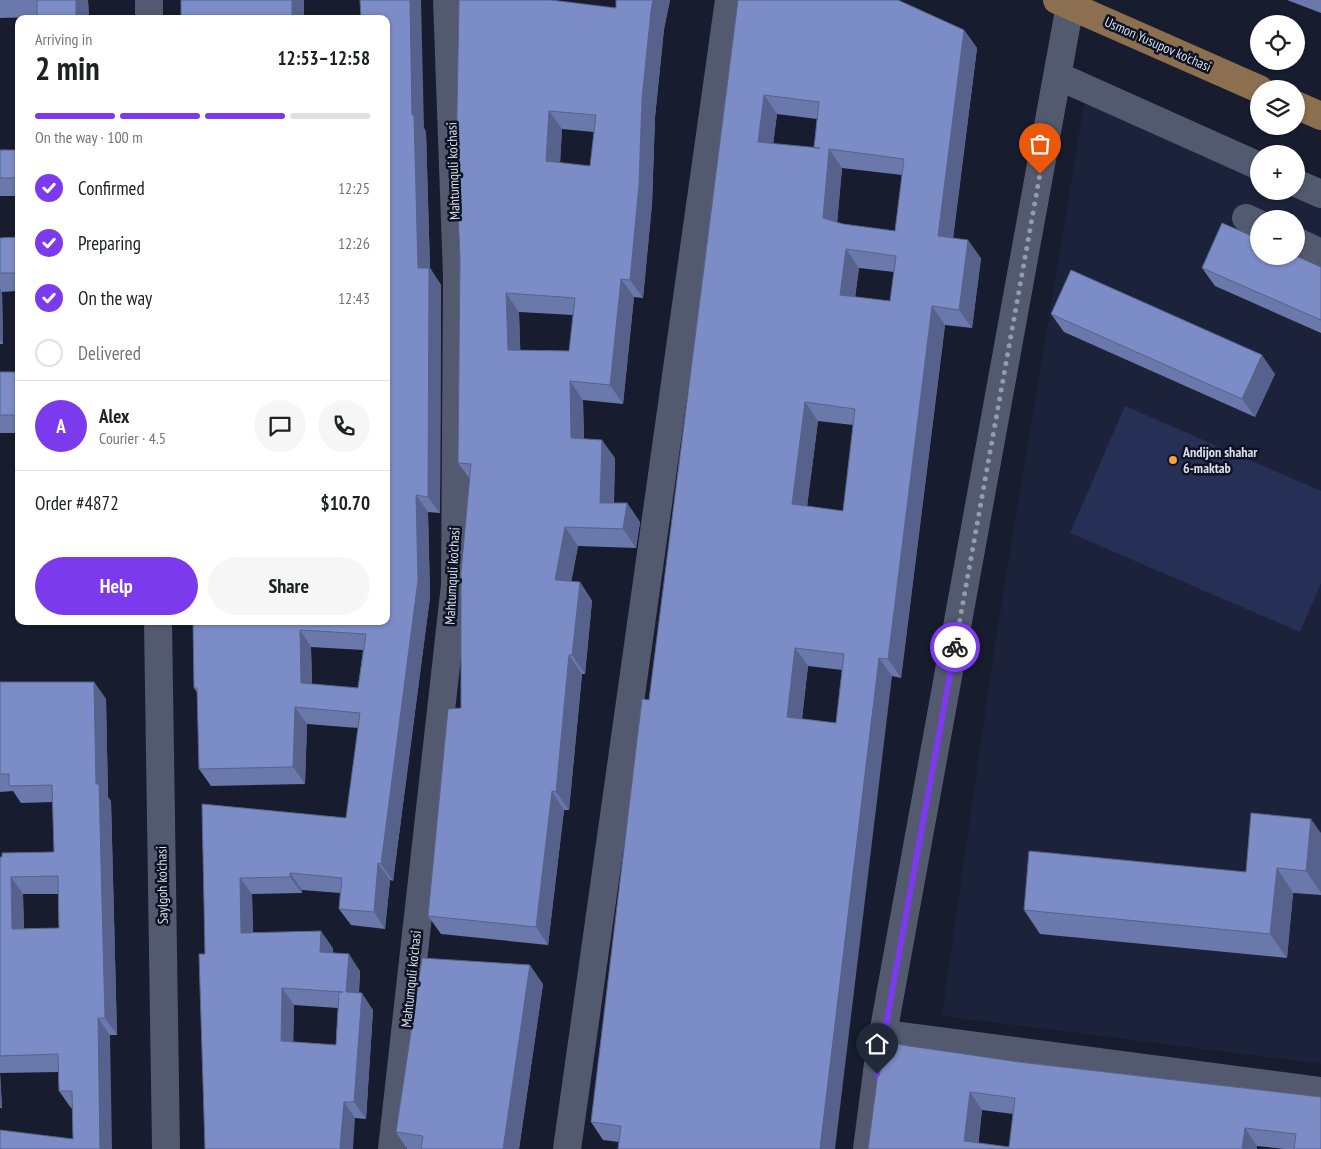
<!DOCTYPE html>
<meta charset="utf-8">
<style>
body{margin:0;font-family:"PT Sans Narrow",sans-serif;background:#f6f6f6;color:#202124;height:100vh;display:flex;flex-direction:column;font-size:19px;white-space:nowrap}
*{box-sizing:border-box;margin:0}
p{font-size:16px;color:#757577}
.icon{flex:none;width:28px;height:28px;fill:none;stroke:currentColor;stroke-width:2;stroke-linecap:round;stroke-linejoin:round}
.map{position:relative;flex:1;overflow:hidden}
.details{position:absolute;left:15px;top:15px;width:375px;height:610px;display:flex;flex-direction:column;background:#fff;border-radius:10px;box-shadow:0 1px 4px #0004}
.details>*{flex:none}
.controls{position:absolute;left:1250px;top:15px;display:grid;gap:10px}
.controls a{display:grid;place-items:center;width:55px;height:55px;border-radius:50%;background:#fff;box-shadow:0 1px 4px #0004;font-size:25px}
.pin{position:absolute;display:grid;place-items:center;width:42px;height:42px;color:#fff;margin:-51px -21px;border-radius:50% 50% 50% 0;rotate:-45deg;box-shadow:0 0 5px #0007}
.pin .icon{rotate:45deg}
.courier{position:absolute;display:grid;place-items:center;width:50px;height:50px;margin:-25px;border:4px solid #7c3aed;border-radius:50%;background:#fff;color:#222;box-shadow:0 1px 6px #0007}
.headline em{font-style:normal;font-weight:800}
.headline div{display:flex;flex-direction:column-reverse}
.headline{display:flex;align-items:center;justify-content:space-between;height:85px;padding:0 20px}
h1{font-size:32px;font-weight:800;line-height:38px}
.bar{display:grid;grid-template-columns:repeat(4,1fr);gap:8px 5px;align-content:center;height:60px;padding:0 20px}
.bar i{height:6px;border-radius:4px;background:#e0e0e0}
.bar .active{background:#7c3aed}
.bar p{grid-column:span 4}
.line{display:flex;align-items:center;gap:12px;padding:0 20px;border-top:1px solid #e0e0e0}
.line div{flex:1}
.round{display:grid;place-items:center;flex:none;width:52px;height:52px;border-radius:26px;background:#f6f6f6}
ol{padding:0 20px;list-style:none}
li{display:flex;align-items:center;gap:15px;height:55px}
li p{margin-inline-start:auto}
li .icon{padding:5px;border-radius:50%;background:#7c3aed;color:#fff;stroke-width:4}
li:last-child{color:#757577}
li i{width:28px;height:28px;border:2px solid #e0e0e0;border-radius:50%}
.cta{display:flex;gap:10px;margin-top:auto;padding:10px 20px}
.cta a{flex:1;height:58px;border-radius:30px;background:#7c3aed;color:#fff;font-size:20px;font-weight:800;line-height:58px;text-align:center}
.cta a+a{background:#f6f6f6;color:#202124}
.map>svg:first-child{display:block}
</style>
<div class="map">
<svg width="1321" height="1149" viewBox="0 0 1321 1149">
<rect width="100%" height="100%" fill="#171c2e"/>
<path fill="#1b223a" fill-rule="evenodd" d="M1085,97L1259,176V191H1292L1321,205V1064L942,1016L992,663ZM1259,219H1296V256H1259Z"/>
<polygon fill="#263057" points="1125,406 1321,491 1321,583 1300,632 1070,533"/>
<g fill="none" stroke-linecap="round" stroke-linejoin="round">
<g stroke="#53596f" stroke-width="28">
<polyline points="149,0 149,19"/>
<polyline points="1058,76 1259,166"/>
<polyline points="1296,183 1321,194"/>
<polyline points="1246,218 1259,224"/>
<polyline points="1296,241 1321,253"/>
<polyline points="158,621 166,1149"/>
<polyline points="885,1034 1321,1091"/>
<polyline points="392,1149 455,585 457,276 447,0"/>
<polyline points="567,1149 729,0"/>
<polyline points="867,1149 879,1056 1070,5"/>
</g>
<g stroke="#8c6f4e" stroke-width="28">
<polyline points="1057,0 1259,89"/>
<polyline points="1296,105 1321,116"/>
</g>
</g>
<g fill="#6a78ab" fill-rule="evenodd">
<polygon points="0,0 88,0 89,19 37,19 37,17 0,18"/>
<path d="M616,0H670L664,29L655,117L652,204L643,298L634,297L623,404L583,400L584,439L615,458L614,503H627L640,522L636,548L578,546L571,582H580L592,601L585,674H582L569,810H564L548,945L441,934L428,916L461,708L470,479L458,463L460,258L456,165L616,8ZM562,129L594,132L590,166L560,163ZM519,312L573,315L569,351L520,350Z"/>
<path d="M738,0L964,30L977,48L953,238L981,258L972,328L945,325L901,678L892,676L619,1142L603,1140L591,1122L649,700ZM777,114L817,119L814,148L773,144ZM842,168L902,175L895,231L843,224L837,223ZM859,268L894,272L890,301L855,297ZM818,421L853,425L843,511L807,506ZM808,666L842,670L836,723L802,719Z"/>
<polygon points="1287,0 1321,0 1321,13"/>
<path d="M424,128L426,132L430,268L441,285L440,513L428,512L430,597L393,881L390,880L385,929L351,925L339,909L340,893L302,890V893L252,894L253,932L333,948V953L360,971L359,993L373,1010L366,1119L355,1118L205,954L202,804L346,818L358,728L307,724L305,784L211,786L199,769L198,694L194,688L193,621H386ZM311,647L363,650L358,688L312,684ZM294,1005L338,1008L336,1045L293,1042Z"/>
<rect x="0" y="150" width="19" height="46"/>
<polygon points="19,237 19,291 2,292 3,344 0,344 0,238"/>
<polygon points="1321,267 1321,333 1215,286 1202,268"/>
<polygon points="1051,314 1275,374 1255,417 1064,332"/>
<rect x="0" y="372" width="19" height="61"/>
<path d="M0,682H94L106,699L108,797L111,801L117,1035H110L73,1139V1108H71L59,1091V1072L0,1073L2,1108H0V857L54,852L53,802L21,803L13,791L0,792ZM23,894H58L59,928L24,929Z"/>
<polygon points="1321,833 1321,895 1293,893 1287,958 1040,934 1024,910 1246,872"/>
<polygon points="543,984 519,1149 407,1149 396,1132"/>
<path d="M1019,1062L1321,1097V1149H1285L1257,1146L868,1149ZM982,1110L1013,1114L1009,1147L978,1143Z"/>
</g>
<g fill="#56628b">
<polygon points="76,0 88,0 89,19 76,19"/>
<rect x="292" y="0" width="12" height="19"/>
<polygon points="410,0 421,0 424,128 426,132 430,268 441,285 440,513 428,497 412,115"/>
<polygon points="653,0 670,0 664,29 655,117 652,204 643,298 630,280 642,98 651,11"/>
<polygon points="964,30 977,48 951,255 938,236"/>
<polygon points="764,95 777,114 771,161 758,142"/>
<polygon points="549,111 562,129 559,180 546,161"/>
<polygon points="829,149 842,168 836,236 823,218"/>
<polygon points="968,240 981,258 972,328 959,310"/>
<polygon points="846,249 859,268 853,313 840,295"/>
<polygon points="621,279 634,297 623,404 610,385"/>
<polygon points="0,288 2,292 3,344 0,340"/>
<polygon points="506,293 519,312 521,368 508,350"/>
<polygon points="932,306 945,325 901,678 888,659"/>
<polygon points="1262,355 1275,374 1255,417 1242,399"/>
<polygon points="570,381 583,400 584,456 571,438"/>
<polygon points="805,402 818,421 805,523 792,504"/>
<polygon points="602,440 615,458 613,521 600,503"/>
<polygon points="416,495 428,512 430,597 393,881 381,864"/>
<polygon points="627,503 640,522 636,548 623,529"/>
<polygon points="565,527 578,546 568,599 555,580"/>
<polygon points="580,582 592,601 585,674 572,655"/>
<polygon points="300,630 311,647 312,700 301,683"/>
<polygon points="795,648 808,666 800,735 787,717"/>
<polygon points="569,655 582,674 569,810 556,792"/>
<polygon points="879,658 892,676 835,1149 820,1149"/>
<polygon points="94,682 106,699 108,797 111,801 117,1035 105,1018 96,784"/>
<polygon points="295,707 307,724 305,784 293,767"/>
<polygon points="552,791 564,810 548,945 536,927"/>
<polygon points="1311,819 1321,833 1321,893 1306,871"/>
<polygon points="378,863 390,880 385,929 374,912"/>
<polygon points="1277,868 1293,893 1287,958 1270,934"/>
<polygon points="290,873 302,890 302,893 290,877"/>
<polygon points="11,877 23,894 24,946 12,929"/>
<polygon points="240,878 252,894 253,950 241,933"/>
<polygon points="321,931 333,948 332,969 320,952"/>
<polygon points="349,954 360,971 358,1009 346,992"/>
<polygon points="530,965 543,984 519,1149 503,1149"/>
<polygon points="282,988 294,1005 293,1058 281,1041"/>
<polygon points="362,993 373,1010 366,1119 354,1102"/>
<polygon points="98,1018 110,1035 112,1149 100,1149"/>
<polygon points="0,1073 2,1108 0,1106"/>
<polygon points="970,1092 982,1110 978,1149 964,1141"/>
<polygon points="344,1102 355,1118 353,1149 340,1149"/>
<polygon points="1245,1128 1257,1146 1257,1149 1242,1149"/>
</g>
<g fill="#7b8cc7" stroke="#56628b" fill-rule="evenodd">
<rect x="37" y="0" width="39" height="19"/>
<rect x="181" y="0" width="111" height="19"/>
<path d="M360,0H410L412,115H414L418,268H429L428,497L416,495L418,580L381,864L378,863L374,912L339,909L342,878L290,873V877L240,878L241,933L321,931L320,952L349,954L346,992L362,993L354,1102H344L340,1149H205L199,954H205L202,804L346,818L360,713L295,707L293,767L199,769L197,688H194L193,621H386V19H361ZM300,630L366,634L358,688L301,683ZM282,988L343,992H339L336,1045L281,1041Z"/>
<path d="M459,0H551L616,8V0H653L651,11L642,98L639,185L630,280L621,279L610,385L570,381L571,438L602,440L600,503H627L623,529L565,527L555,580L580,582L572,655H569L556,792L552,791L536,927L428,916L448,709L461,708V572L471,464L458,463L460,258L456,165ZM549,111L596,115L590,166L546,161ZM506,293L575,298L569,351L508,350Z"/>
<path d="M738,0H898L964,30L938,236L968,240L959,310L932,306L888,659L879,658L820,1149H618L621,1126L591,1122L642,699L649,700ZM764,95L819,102L814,148H820L758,142ZM829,149L904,159L895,231L843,224L823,218ZM846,249L896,256L890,301L840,295ZM805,402L855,409L843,511L792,504ZM795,648L844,654L836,723L787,717Z"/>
<rect x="0" y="150" width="19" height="28"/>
<polygon points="1222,223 1259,239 1259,256 1296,256 1321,267 1321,320 1202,268"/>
<polygon points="19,237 19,273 0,273 0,238"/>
<polygon points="1071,270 1262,355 1242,399 1051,314"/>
<rect x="0" y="372" width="19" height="43"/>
<path d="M0,682H94L96,784H99L105,1018H98L100,1149H0V1130L73,1139L72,1091H59L58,1054L0,1056V857H2V853L54,852L52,785L9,786V774H0ZM58,876L59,928L12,929L11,877Z"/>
<polygon points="1251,813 1311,819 1306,871 1277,868 1270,934 1024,910 1029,851 1246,872"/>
<polygon points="422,958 530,965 503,1149 421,1149 423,1136 396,1132"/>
<path d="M882,1042L1019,1062L1321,1097V1149H1294L1296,1134L1245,1128L1242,1149H868ZM970,1092L1015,1098L1009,1147L964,1141Z"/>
</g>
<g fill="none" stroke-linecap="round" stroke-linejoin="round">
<polyline stroke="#969baa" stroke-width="5" stroke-dasharray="0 9" points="955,647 1040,174"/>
<polyline stroke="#7c3aed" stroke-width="6" points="877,1074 955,647"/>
</g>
<circle fill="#f0a63e" stroke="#0e1324" stroke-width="2" cx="1173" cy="460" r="5"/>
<g text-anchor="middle" stroke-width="5" stroke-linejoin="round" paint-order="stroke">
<g font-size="14" fill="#dbdfec" stroke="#0e1324">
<text transform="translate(1158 44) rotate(24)" y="5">Usmon Yusupov ko'chasi</text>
<text transform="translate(453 171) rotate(-92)" y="5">Mahtumquli ko'chasi</text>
<text transform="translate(452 576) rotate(-87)" y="5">Mahtumquli ko'chasi</text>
<text transform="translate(162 885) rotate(-91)" y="5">Saylgoh ko'chasi</text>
<text transform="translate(411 979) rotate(-84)" y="5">Mahtumquli ko'chasi</text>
</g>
<g font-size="14" font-weight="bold" fill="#dbdfec" stroke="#0e1324" text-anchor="start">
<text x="1183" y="457">Andijon shahar<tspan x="1183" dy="16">6-maktab</tspan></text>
</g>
</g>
</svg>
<div class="controls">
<a><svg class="icon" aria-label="locate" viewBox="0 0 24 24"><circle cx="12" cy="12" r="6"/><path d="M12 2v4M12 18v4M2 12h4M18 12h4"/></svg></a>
<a><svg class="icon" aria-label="layers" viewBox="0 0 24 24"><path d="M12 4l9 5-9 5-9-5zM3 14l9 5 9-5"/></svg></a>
<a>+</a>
<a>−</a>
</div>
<div class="pin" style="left:1040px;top:174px;background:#ea580c"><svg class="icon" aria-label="bag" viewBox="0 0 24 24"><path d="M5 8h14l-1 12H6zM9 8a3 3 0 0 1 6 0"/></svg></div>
<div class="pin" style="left:877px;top:1074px;background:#1f2937"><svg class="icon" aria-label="home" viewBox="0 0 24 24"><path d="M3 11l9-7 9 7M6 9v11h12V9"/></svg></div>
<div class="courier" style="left:955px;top:647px"><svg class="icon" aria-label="bike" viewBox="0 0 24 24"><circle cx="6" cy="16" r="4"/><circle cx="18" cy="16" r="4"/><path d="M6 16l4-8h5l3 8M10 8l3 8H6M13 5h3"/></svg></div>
<section class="details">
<div class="headline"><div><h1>2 min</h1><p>Arriving in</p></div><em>12:53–12:58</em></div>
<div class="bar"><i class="active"></i><i class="active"></i><i class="active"></i><i></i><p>On the way · 100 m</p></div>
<ol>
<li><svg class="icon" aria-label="check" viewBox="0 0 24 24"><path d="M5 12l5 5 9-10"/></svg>Confirmed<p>12:25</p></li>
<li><svg class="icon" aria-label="check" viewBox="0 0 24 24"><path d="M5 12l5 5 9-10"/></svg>Preparing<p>12:26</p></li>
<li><svg class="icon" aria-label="check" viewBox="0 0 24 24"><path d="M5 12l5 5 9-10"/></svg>On the way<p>12:43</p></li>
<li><i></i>Delivered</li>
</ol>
<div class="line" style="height:90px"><b class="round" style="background:#7c3aed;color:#fff">A</b><div><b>Alex</b><p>Courier · 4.5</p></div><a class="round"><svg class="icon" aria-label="chat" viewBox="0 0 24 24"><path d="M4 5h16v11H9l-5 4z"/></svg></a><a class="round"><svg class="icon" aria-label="phone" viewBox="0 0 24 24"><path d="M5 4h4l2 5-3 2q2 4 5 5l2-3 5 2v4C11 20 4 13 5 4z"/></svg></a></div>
<div class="line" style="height:65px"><div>Order #4872</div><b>$10.70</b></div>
<div class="cta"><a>Help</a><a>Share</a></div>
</section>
</div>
